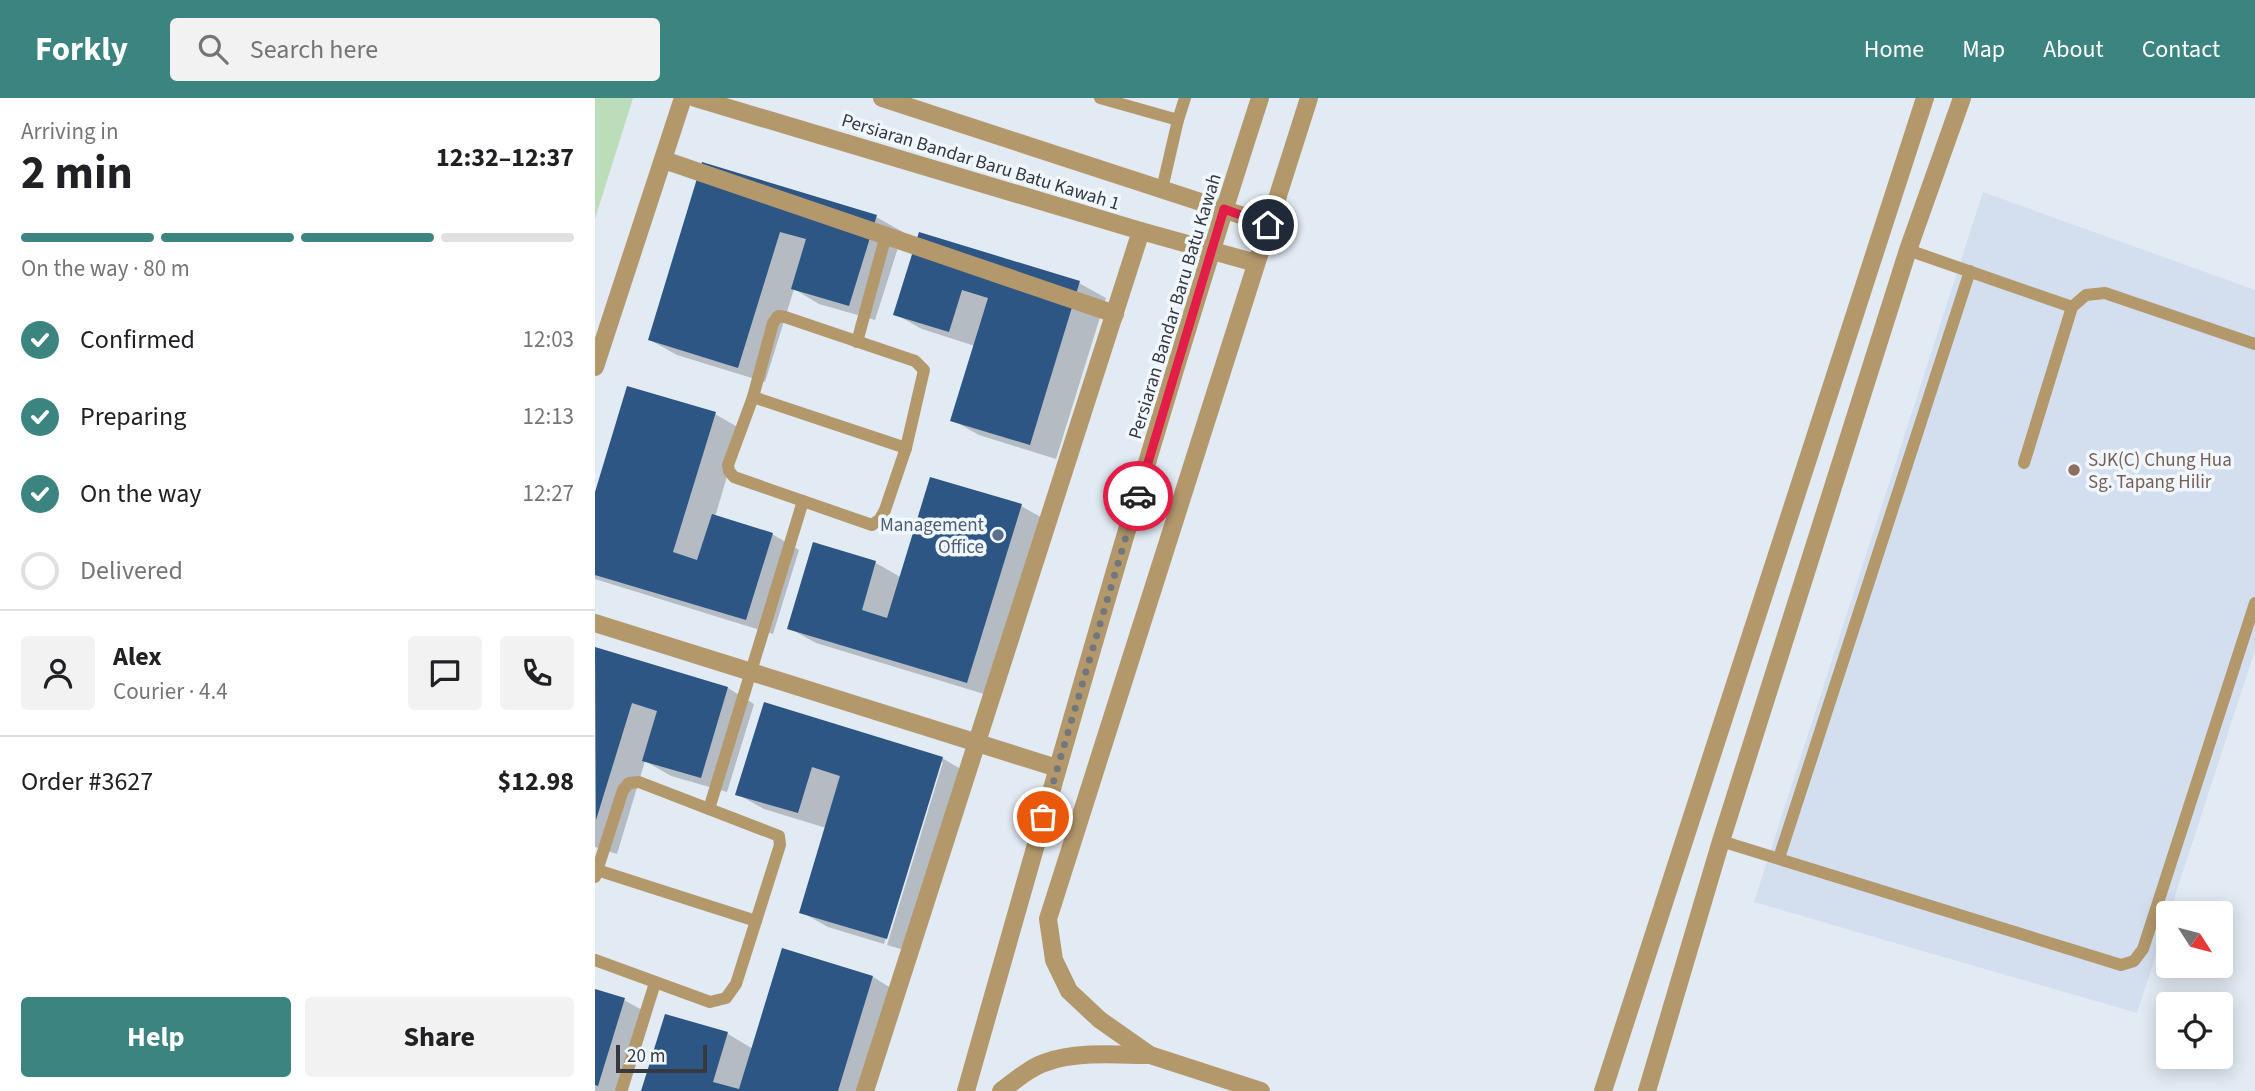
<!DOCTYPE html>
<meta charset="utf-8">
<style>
body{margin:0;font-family:"Source Sans 3",sans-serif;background:#f2f2f2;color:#202124;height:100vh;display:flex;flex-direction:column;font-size:26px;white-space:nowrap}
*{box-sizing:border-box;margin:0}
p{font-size:23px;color:#757577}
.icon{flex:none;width:38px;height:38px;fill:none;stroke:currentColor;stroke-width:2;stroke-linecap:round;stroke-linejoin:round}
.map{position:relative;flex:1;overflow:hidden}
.sheet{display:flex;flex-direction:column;background:#fff;width:595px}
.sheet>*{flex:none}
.needle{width:46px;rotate:126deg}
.controls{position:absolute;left:1561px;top:803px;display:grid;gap:14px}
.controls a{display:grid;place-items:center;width:77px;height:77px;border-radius:7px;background:#fff;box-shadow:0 4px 18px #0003;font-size:35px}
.scale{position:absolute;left:21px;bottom:18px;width:91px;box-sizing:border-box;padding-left:7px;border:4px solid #36393d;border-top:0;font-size:19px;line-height:24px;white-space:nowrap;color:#36393d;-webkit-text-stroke:5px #f1f7fe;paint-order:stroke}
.pin{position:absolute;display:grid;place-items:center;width:60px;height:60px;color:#fff;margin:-30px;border:4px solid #fff;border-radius:50%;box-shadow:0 2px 7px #0007}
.courier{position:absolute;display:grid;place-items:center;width:70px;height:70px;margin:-35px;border:5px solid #e11d48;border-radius:50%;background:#fff;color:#222;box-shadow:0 2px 9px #0007}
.summary em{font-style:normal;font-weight:700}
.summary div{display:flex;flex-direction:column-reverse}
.summary{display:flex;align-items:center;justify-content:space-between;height:119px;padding:0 21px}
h1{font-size:46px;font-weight:700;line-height:52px}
.bar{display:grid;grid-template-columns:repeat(4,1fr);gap:10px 7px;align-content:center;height:84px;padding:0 21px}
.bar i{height:9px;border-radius:5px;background:#e0e0e0}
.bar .current{background:#3c8480}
.bar p{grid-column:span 4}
.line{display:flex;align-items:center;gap:18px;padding:0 21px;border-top:2px solid #e0e0e0}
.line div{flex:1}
.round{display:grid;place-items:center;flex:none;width:74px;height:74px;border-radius:7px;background:#f2f2f2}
ol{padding:0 21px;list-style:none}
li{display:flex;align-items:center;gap:21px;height:77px}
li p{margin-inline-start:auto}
li .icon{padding:7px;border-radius:50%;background:#3c8480;color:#fff;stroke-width:4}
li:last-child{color:#757577}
li i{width:38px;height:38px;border:4px solid #e0e0e0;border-radius:50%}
.action{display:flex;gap:14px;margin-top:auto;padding:14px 21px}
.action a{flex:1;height:80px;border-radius:7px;background:#3c8480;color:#fff;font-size:28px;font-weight:700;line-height:80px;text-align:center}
.action a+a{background:#f2f2f2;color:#202124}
header{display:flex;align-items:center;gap:42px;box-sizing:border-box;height:98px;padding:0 35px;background:#3c8480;color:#fff}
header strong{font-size:33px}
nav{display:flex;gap:38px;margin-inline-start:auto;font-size:24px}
.search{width:490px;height:63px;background:#f2f2f2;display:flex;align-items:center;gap:18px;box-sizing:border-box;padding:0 24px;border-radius:7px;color:#757577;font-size:26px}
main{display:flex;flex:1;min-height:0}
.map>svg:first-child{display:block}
</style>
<header>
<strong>Forkly</strong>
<div class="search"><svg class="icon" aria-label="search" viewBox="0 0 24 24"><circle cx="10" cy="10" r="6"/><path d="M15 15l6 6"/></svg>Search here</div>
<nav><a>Home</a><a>Map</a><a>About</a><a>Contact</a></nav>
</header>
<main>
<section class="sheet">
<div class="summary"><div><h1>2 min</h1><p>Arriving in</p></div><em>12:32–12:37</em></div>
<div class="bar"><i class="current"></i><i class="current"></i><i class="current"></i><i></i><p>On the way · 80 m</p></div>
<ol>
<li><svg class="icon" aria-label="check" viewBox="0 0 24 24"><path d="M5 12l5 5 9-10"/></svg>Confirmed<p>12:03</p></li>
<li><svg class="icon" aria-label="check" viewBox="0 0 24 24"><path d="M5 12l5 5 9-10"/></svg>Preparing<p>12:13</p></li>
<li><svg class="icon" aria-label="check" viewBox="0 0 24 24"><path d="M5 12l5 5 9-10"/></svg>On the way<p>12:27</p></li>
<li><i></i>Delivered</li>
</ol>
<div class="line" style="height:126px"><a class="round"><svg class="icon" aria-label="person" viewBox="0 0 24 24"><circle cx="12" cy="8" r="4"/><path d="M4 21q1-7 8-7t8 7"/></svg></a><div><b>Alex</b><p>Courier · 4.4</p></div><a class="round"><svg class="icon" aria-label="chat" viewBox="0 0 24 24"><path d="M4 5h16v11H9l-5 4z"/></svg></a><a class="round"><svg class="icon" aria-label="phone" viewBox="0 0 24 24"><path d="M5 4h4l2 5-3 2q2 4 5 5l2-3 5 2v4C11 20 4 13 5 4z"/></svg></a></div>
<div class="line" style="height:91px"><div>Order #3627</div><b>$12.98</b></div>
<div class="action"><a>Help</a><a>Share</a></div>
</section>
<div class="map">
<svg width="1660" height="993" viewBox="0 0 1660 993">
<rect width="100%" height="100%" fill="#e2eaf3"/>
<polygon fill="#d3dfee" points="1388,94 1660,192 1660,552 1542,915 1159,804"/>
<polygon fill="#bbddb9" points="0,0 38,0 0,121"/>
<g fill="#0003">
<polygon points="108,67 281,119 308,134 280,222 224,206 199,191 170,284 82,257 55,242"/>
<polygon points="325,137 484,185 511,200 461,361 384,337 357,322 380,248 327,231 300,216"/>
<polygon points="120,316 146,331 120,419 177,436 204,452 178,536 0,481 0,400"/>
<polygon points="426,408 453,423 399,599 221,545 194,530 219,447 281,465 307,480"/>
<polygon points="0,550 133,590 159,606 132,694 76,678 50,663 22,756 0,749"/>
<polygon points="170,607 347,660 374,676 319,855 292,847 348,664 345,664 289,846 233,829 206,814 231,730 169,711 142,696"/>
<polygon points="278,879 304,895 274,993 48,993 71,918 133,936 158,951"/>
<polygon points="0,893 29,902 56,917 33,993 0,993"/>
</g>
<g fill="#2d5685">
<polygon points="107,64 282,117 254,208 196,191 211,141 185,134 143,270 53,242"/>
<polygon points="324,134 485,183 435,347 355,323 393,200 367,192 354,234 298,217"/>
<polygon points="32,288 121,314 78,454 102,462 117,416 178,435 151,522 0,477 0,394"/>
<polygon points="335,379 427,406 372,585 192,531 218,444 281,463 267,512 292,520"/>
<polygon points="0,549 133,589 106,680 47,663 62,613 37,605 1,722"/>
<polygon points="169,604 348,659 292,841 204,815 245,678 217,669 203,715 140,697"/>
<polygon points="187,850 278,878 243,993 46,993 70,916 133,934 118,984 144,991"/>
<polygon points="0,891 30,900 3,988 0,987"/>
</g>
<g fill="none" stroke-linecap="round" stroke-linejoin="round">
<g stroke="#b3986c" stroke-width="12">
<polyline points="505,0 583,22"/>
<polyline points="567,91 583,22 590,0"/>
<polyline points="1313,152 1477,209"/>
<polygon points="183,218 190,219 320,263 329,272 311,350 290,412 285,421 277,427 139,379 134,373 133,367 158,299 178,225"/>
<polyline points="262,244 291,137"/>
<polyline points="158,299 311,350"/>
<polyline points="1429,365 1477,209 1491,197 1510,195 1660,246"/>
<polyline points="114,711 208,403"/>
<polyline points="1126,743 1526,867 1539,863 1548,851 1660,505"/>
<polyline points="1184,760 1375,173"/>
<polyline points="2,772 161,823"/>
<polyline points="0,779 28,692 34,685 44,684 184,738 185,747 141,886 131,900 115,904 0,862"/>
<polyline points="26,993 60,885"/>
</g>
<g stroke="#b3986c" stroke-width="18">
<polyline points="100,0 546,133 661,165"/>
<polyline points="287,0 673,126"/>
<polyline points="69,62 520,216"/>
<polyline points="0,269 88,0"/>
<polyline points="0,525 462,670"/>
<polyline points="270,993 546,133"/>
<path d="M371,993C465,661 559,328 665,0"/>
<path d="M406,993C420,983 435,969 452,964C481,953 524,957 555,957"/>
<polyline points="666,993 555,957 505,922 474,893 459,862 453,821 714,0"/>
<polyline points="1008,993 1330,0"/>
<polyline points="1052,993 1126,743 1313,152 1367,0"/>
</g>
</g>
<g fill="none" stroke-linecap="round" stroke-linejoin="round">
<polyline stroke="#72777d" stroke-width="7" stroke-dasharray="0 12.6" points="448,719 543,398"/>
<polyline stroke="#e11d48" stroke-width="9" points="543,398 629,111 673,127"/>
</g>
<circle fill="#8d6e63" stroke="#f1f7fe" stroke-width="2.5" cx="1479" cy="372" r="7"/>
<circle fill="#5c6f8a" stroke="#f1f7fe" stroke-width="2.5" cx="403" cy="437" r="7"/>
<g text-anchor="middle" stroke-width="7" stroke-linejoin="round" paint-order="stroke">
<g font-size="19" fill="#36393d" stroke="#f1f7fe">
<text transform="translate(386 63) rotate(17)" y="7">Persiaran Bandar Baru Batu Kawah 1</text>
<text transform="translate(579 208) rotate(-73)" y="7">Persiaran Bandar Baru Batu Kawah</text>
</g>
<g font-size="19" fill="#785e54" stroke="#f1f7fe" text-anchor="start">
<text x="1493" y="368">SJK(C) Chung Hua<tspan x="1493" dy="22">Sg. Tapang Hilir</tspan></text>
</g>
<g font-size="19" fill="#4e5e75" stroke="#f1f7fe" text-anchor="end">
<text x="389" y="433">Management<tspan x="389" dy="22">Office</tspan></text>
</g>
</g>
</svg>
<div class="controls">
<a><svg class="needle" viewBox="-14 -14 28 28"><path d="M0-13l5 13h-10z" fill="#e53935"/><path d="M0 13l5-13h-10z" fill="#757577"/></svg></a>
<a><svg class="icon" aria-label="locate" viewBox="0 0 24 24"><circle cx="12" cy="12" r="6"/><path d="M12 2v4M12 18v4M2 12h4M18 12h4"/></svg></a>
</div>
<div class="scale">20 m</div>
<div class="pin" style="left:448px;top:719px;background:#ea580c"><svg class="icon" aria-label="bag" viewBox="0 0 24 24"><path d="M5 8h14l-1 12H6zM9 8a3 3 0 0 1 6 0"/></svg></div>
<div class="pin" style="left:673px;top:127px;background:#1f2937"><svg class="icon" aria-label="home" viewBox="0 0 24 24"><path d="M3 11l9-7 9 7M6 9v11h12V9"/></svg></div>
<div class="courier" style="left:543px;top:398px"><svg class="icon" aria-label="car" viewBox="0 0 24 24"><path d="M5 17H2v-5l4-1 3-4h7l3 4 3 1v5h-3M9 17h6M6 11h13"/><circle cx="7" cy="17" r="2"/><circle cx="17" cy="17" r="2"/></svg></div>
</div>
</main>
